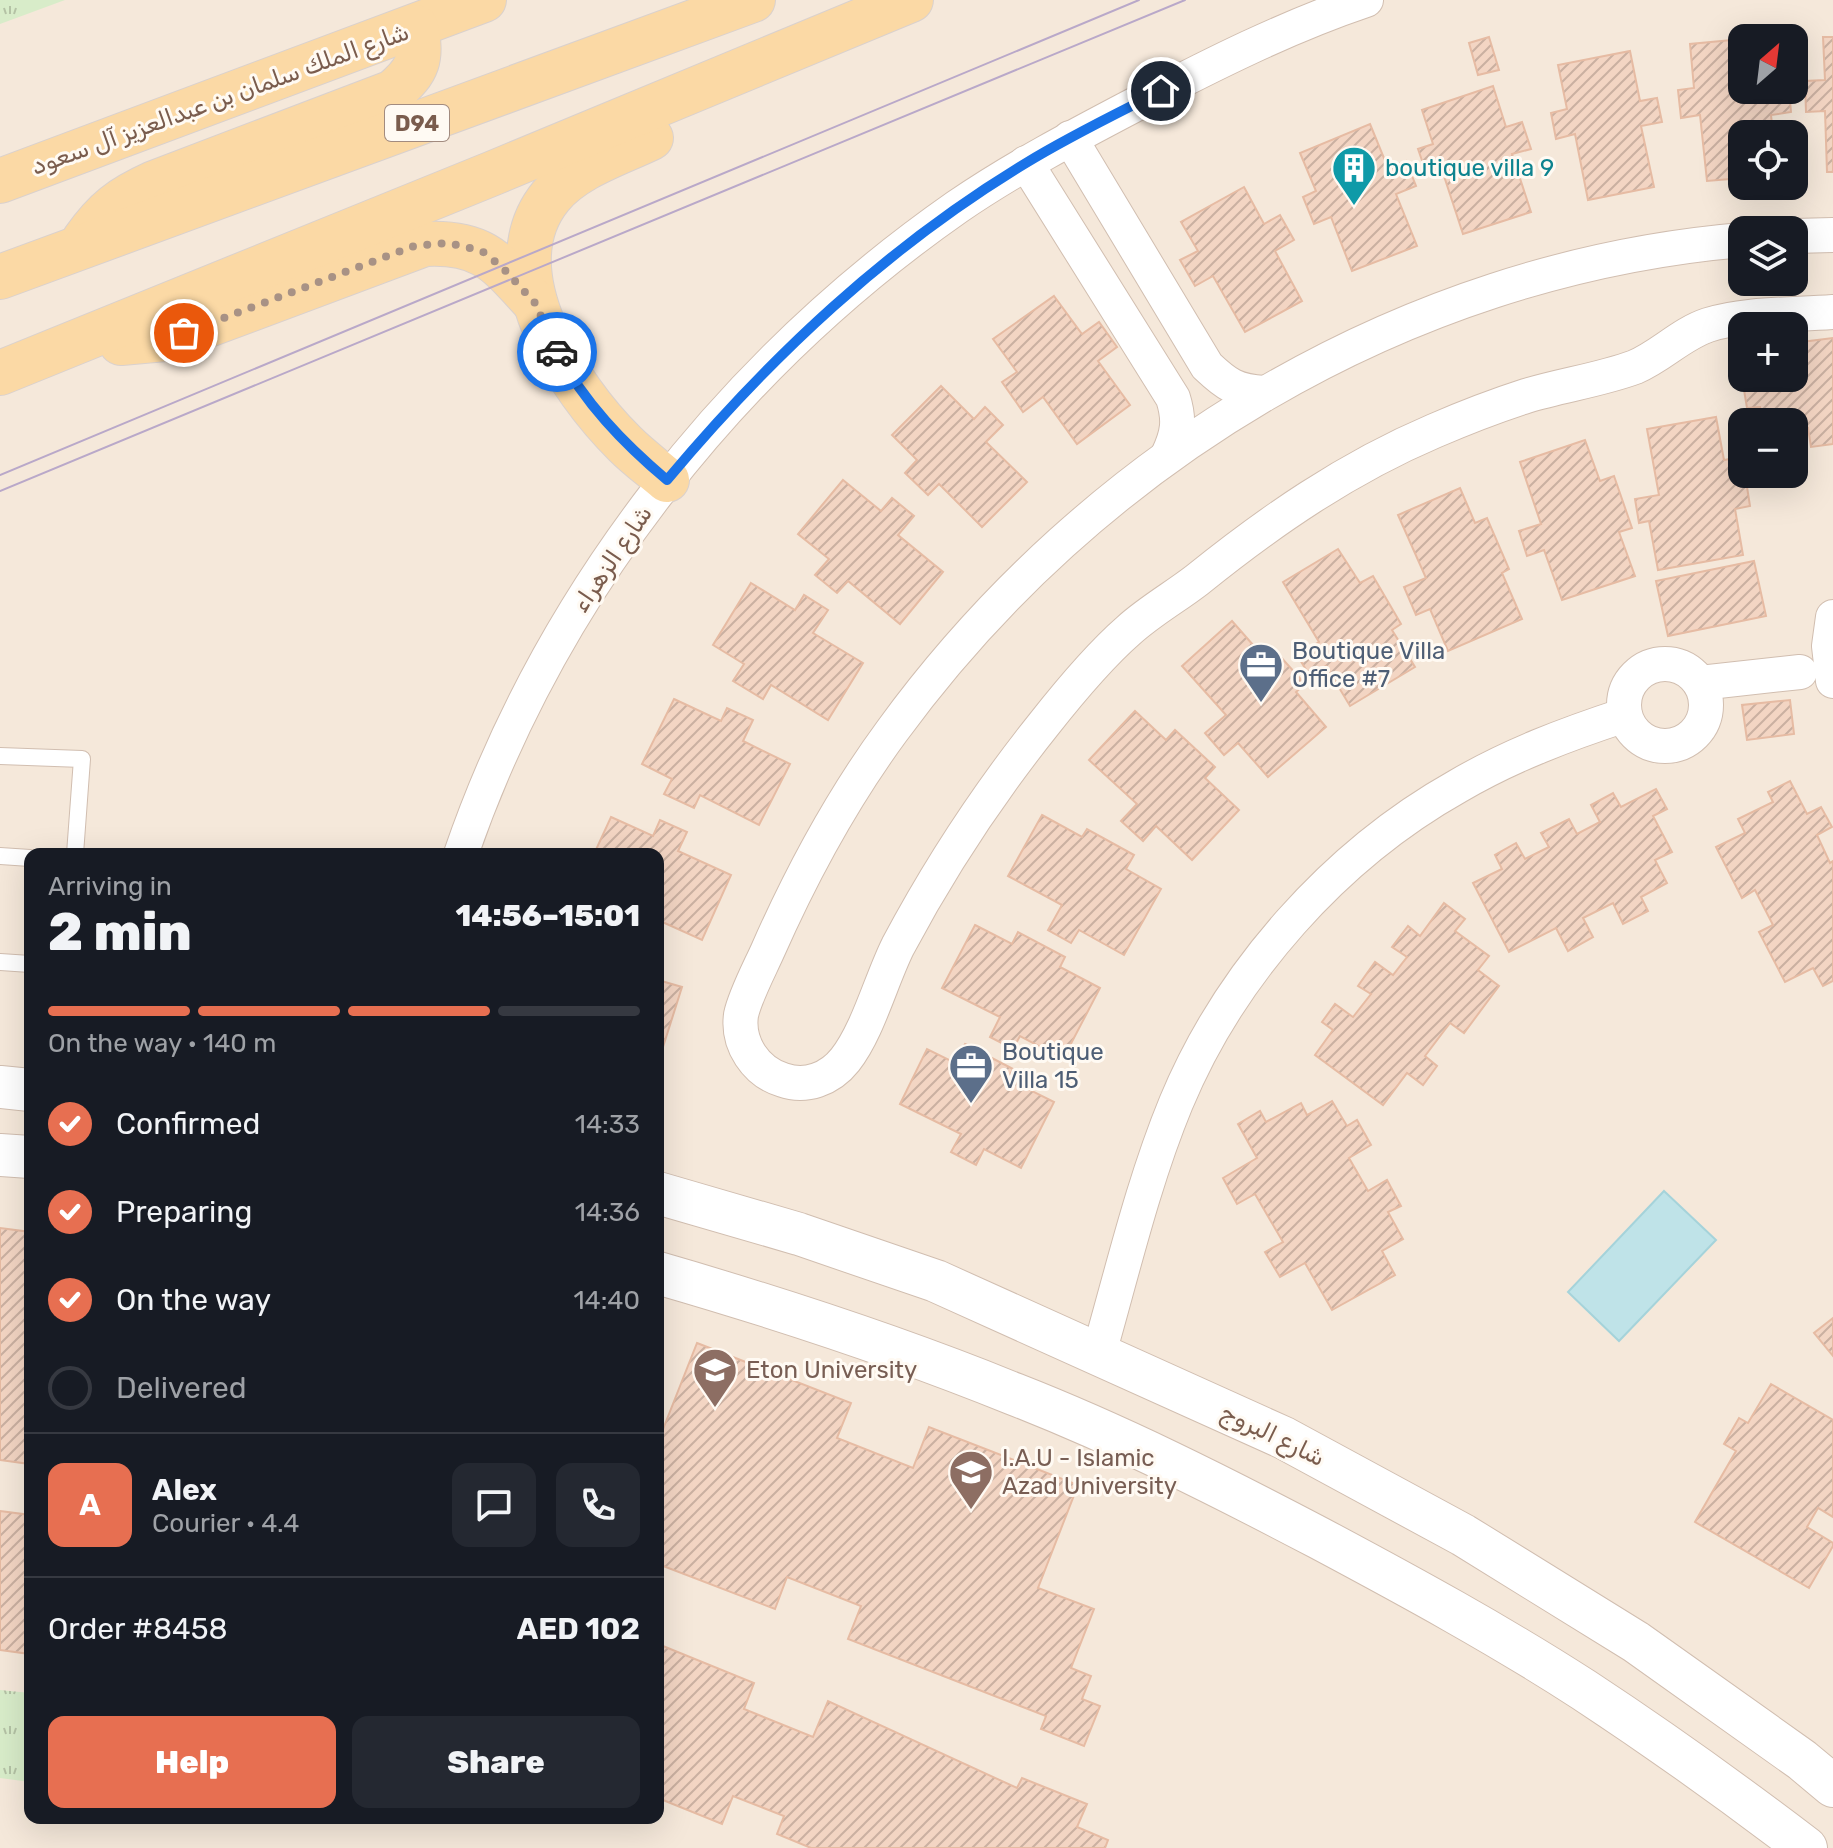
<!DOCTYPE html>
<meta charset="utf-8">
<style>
body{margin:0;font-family:Rubik,"Noto Sans Arabic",sans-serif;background:#242831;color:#f1f3f6;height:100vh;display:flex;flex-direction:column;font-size:30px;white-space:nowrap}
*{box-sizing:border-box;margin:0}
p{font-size:26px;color:#9ea1a6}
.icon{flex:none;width:44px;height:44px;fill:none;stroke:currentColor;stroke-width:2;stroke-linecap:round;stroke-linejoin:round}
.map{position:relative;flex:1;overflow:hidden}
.drawer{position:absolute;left:24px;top:848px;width:640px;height:976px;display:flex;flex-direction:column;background:#171b24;border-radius:16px;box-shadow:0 8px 32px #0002}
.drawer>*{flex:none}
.needle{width:52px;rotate:28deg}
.controls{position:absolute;left:1728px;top:24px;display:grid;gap:16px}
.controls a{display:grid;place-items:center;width:80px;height:80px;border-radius:16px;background:#171b24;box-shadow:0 8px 32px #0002;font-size:40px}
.pin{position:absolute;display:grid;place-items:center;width:68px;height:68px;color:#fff;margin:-34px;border:4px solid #fff;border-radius:50%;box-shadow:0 2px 8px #0007}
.courier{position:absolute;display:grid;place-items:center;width:80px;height:80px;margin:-40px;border:6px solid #1a73e8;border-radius:50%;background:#fff;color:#222;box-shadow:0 2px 10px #0007}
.summary em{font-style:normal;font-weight:800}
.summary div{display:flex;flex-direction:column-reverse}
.summary{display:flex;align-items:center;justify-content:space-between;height:136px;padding:0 24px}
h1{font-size:52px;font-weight:800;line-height:60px}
.bar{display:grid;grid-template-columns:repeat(4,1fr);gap:12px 8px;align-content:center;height:96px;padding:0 24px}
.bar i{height:10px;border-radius:6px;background:#363941}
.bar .active{background:#e76f51}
.bar p{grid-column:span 4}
.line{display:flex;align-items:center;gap:20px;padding:0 24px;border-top:2px solid #363941}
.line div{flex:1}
.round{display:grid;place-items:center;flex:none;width:84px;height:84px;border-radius:16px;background:#242831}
ol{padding:0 24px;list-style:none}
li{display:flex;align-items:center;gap:24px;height:88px}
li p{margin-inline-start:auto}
li .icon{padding:8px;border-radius:50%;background:#e76f51;color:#fff;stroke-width:4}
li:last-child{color:#9ea1a6}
li i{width:44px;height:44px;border:4px solid #363941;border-radius:50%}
.cta{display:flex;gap:16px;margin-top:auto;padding:16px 24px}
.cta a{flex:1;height:92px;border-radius:16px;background:#e76f51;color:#fff;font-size:32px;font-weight:800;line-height:92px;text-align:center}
.cta a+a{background:#242831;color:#f1f3f6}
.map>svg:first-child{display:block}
</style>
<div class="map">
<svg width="1833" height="1848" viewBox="0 0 1833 1848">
<defs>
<pattern id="grass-tufts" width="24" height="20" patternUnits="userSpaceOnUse" patternTransform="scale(2)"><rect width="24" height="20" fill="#d8ecc9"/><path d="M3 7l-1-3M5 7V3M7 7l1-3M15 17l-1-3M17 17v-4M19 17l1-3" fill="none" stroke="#b4c2a5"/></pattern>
<pattern id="building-hatch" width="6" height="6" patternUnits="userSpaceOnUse" patternTransform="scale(2)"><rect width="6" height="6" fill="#f3d5c3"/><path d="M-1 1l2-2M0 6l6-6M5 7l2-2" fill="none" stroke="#cab0a1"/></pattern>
</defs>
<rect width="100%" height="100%" fill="#fdf6ec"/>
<path fill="#f5e8da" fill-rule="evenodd" d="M0,0H1833V1848H0ZM1742,38H1794V90H1742ZM1742,134H1794V186H1742ZM1742,230H1794V282H1742ZM1742,326H1794V378H1742ZM1742,422H1794V474H1742ZM30,854H658V1818H30Z"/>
<g fill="url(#grass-tufts)">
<polygon points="0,0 65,0 0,24"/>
<polygon points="0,1690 30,1693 30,1782 0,1778"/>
</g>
<polygon fill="#bfe3e8" stroke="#a5d3da" stroke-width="2" points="1664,1191 1716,1240 1619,1341 1568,1292"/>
<g fill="url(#building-hatch)" stroke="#e6bba3" stroke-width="2">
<polygon points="1489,37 1499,70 1478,75 1469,43"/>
<polygon points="1823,37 1833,37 1833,172 1827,172 1825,111 1806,112 1805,81 1825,80"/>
<polygon points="1742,39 1742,90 1789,90 1791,112 1771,115 1773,134 1742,134 1742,178 1707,181 1700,115 1681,118 1678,90 1694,88 1690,44"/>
<polygon points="1630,51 1640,101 1657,98 1662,122 1641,126 1654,187 1588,200 1575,134 1556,139 1551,113 1567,109 1558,65"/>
<polygon points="1493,86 1506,127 1522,122 1531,149 1512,154 1531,212 1463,234 1442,170 1427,175 1418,149 1433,144 1422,110"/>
<polygon points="1370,124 1388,168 1406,161 1416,186 1396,194 1417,246 1352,271 1331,217 1314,224 1303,197 1316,191 1300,153"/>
<polygon points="1244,187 1264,224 1280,215 1294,240 1275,251 1302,301 1245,332 1213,276 1195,286 1180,260 1198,251 1181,222"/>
<polygon points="1054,296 1082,334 1099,322 1117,347 1098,361 1130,405 1077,444 1043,397 1023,412 1002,382 1017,372 993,339"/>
<polygon points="1833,338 1833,444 1811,447 1808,428 1794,430 1794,422 1762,422 1760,407 1747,408 1742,378 1794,378 1794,343"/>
<polygon points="941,386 974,419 985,407 1003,425 986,442 1027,482 982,527 939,484 928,495 905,473 917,460 892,435"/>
<polygon points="1716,417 1724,460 1741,457 1742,474 1745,474 1750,506 1735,509 1743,555 1658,570 1649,521 1639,523 1635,499 1659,495 1647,429"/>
<polygon points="1585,440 1600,481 1614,476 1632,528 1619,532 1635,576 1562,600 1544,550 1527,556 1519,531 1541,524 1520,462"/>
<polygon points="843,480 881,511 892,498 914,516 898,535 943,572 900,624 848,581 837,593 815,575 829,559 798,534"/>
<polygon points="1460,488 1475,523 1487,518 1509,569 1502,573 1522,619 1448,651 1430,609 1416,615 1404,587 1426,578 1398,515"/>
<polygon points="1338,549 1360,583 1373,576 1401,624 1392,630 1415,667 1350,706 1326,666 1310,676 1297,655 1319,642 1283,582"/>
<polygon points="1754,561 1766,616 1668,636 1656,581"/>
<polygon points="751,583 795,610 804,595 828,610 813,633 863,663 828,720 771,685 763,699 733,681 744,664 713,645"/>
<polygon points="1232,621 1261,654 1271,646 1305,684 1296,692 1326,727 1268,777 1238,743 1224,755 1205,733 1226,715 1182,666"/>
<polygon points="674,699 721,721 727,708 753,720 743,741 790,764 759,825 700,795 694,808 664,794 672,779 642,764"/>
<polygon points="1790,700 1794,734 1747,740 1742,705"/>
<polygon points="1135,711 1166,740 1175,730 1215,767 1205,778 1239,810 1192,860 1156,826 1143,841 1121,821 1137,804 1089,760"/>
<polygon points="1790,781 1807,814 1821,807 1832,827 1817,835 1830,863 1833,861 1833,981 1823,986 1813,968 1785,982 1759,932 1773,925 1755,890 1742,898 1716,847 1745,833 1738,819 1773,802 1768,792"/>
<polygon points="1656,789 1667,809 1653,816 1672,852 1655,860 1667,883 1641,897 1648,911 1623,924 1613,903 1583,918 1593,937 1568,951 1556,928 1509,952 1473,883 1502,869 1495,855 1516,843 1525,859 1549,847 1541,833 1569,819 1577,834 1600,822 1591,805 1613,793 1621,807"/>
<polygon points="1042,815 1082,837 1087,829 1134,855 1126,869 1161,889 1124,955 1079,930 1071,943 1048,930 1062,905 1008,876"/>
<polygon points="611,817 653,836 660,820 687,832 678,851 731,875 702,940 658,920 658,854 594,854"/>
<polygon points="1444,903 1465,919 1455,931 1489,956 1478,970 1499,986 1464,1033 1450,1023 1425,1056 1437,1066 1423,1085 1407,1073 1383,1105 1315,1055 1333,1030 1322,1022 1335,1004 1353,1017 1371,994 1358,986 1375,962 1393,975 1407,957 1392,947 1408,926 1420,936"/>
<polygon points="975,925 1012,944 1018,932 1065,957 1060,967 1100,988 1063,1059 1020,1036 1013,1049 990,1037 1000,1017 942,988"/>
<polygon points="658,980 682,987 663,1047 658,1045"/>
<polygon points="965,1044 1013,1069 1008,1079 1054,1102 1021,1168 984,1149 976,1165 951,1152 961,1134 900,1104 927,1049 955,1063"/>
<polygon points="1332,1101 1347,1126 1357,1120 1371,1145 1349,1158 1368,1191 1387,1180 1401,1206 1388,1212 1403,1239 1382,1251 1395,1275 1332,1310 1305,1263 1280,1277 1265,1252 1283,1242 1255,1194 1237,1204 1223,1178 1257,1158 1238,1124 1260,1111 1266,1122 1301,1103 1307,1115"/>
<polygon points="0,1228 30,1232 30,1464 0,1460"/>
<polygon points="1833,1318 1833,1356 1814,1333"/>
<polygon points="697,1343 851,1403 837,1438 913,1468 929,1427 1078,1485 1038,1588 1094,1609 1071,1668 1091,1676 1082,1699 1100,1706 1084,1746 1041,1729 1046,1716 848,1639 861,1606 787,1577 775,1609 658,1564 658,1442"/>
<polygon points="1771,1384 1833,1420 1833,1517 1818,1508 1807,1527 1833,1543 1833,1546 1809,1588 1695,1522 1736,1451 1724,1444 1739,1418 1748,1423"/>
<polygon points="0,1511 30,1515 30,1654 0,1650"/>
<polygon points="658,1644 754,1683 744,1709 813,1737 828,1701 1017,1788 1022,1778 1087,1804 1077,1827 1108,1840 1105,1848 811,1848 777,1834 784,1816 733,1796 722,1824 658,1798"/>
</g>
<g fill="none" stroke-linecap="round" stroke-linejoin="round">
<g stroke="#d1beb0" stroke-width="18">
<g id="service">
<polyline points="0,756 82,759 75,854"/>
<polyline points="0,856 30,858"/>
<polyline points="0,962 30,964"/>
</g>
</g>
<g stroke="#d1beb0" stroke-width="36">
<g id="minor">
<path d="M1070,138L1207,366C1227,385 1236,391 1264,393"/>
<path d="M1026,163L1173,398C1180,420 1178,434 1168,455"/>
<polyline points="1794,236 1833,235"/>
<path d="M1742,240C1403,269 1091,458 892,731C842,799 802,873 768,950C760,968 745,996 741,1015C737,1044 756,1072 783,1080C806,1088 830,1079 845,1060C868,1031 881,980 898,946C940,867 988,794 1044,724C1070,691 1098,657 1129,630C1150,611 1175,597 1197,580C1270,521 1347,468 1434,431C1464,418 1495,406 1526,396C1562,385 1600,380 1635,367C1661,356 1681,334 1708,325C1744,313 1794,315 1833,312"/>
<polyline points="1833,617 1829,646 1833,681"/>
<circle cx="1665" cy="705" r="41"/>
<polyline points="1700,683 1800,672"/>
<path d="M461,854C551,593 731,365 957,207C1014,168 1075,136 1136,104C1211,65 1286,27 1366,0"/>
<path d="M1099,1353C1123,1269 1143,1183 1176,1103C1230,973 1335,855 1458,786C1511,755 1567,734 1625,715"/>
</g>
</g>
<g stroke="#d1beb0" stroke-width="44">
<g id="tertiary">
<polyline points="0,1087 30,1090"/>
<polyline points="0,1155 30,1157"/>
<polyline points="658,1193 799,1234 936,1281 1284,1438 1463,1535 1636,1642 1802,1760 1833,1786"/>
<path d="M658,1273C779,1308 898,1347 1014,1394C1119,1435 1220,1486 1319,1538C1409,1586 1499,1635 1584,1690C1660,1740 1734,1793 1806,1848"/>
</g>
</g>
<g stroke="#dad1cd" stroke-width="46">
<g id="primary">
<path d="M651,138C618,154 575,167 551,196C490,270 569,389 625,444C638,457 653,468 667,480"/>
<polyline points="0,181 484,0"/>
<path d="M84,240C105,210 121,198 154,183L393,92C419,70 422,59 416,27"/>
<polyline points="0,277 753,0"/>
<path d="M121,343L165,339L203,327L425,244C484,241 498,263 535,303"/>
<polyline points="0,373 491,174 911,0"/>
</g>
</g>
<use href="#service" stroke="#fff" stroke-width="16"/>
<use href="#minor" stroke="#fff" stroke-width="34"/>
<use href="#tertiary" stroke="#fff" stroke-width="42"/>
<use href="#primary" stroke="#fbd9a5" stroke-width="44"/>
<g stroke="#b9a8c9" stroke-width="2">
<polyline points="0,475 1139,0"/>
<polyline points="0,491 1185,0"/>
</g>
</g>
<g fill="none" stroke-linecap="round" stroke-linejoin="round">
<polyline stroke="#a89285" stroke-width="8" stroke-dasharray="0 14.4" points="184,333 414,246 448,243 482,251 502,267 535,303 557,352"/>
<path stroke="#1a73e8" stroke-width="10" d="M557,352C585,403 622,442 667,480C771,356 887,247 1026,163C1070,136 1116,114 1161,91"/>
</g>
<defs>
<g id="building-pin" transform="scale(2.3)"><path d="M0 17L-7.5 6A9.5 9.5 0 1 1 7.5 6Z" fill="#0f9aa8" stroke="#fffaf3"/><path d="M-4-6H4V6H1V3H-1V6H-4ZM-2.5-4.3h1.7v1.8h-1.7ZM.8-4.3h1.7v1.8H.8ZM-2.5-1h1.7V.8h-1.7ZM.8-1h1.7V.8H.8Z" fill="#fff"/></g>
<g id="office-pin" transform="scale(2.3)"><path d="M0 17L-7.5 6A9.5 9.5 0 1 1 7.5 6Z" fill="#5c6f8a" stroke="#fffaf3"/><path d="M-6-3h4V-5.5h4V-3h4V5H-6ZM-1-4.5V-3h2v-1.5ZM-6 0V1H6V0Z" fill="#fff"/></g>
<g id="university-pin" transform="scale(2.3)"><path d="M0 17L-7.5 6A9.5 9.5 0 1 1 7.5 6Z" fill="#8d6e63" stroke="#fffaf3"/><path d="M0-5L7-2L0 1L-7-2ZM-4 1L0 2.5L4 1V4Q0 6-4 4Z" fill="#fff"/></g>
</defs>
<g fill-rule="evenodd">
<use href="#building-pin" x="1354" y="168"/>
<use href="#office-pin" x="1261" y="665"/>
<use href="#office-pin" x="971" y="1066"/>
<use href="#university-pin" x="715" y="1370"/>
<use href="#university-pin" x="971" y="1472"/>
</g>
<g text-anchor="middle" stroke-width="6" stroke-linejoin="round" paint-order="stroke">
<rect fill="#fffaf3" stroke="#a28b7f" stroke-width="2" x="385" y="105" width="64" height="36" rx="6"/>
<g font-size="22" font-weight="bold" fill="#7a5c4d">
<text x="417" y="131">D94</text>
</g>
<g font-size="24" fill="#7a5c4d" stroke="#fffaf3">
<text transform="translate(220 99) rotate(-20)" y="8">شارع الملك سلمان بن عبدالعزيز آل سعود</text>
<text transform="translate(612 559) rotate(-56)" y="8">شارع الزهراء</text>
<text transform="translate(1273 1435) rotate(26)" y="8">شارع البروج</text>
</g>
<g font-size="24" fill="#0d838f" stroke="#fffaf3" text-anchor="start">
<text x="1385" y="176">boutique villa 9</text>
</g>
<g font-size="24" fill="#4e5e75" stroke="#fffaf3" text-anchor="start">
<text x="1292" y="659">Boutique Villa<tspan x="1292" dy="28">Office #7</tspan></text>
<text x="1002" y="1060">Boutique<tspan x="1002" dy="28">Villa 15</tspan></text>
</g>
<g font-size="24" fill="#785e54" stroke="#fffaf3" text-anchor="start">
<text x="746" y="1378">Eton University</text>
<text x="1002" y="1466">I.A.U - Islamic<tspan x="1002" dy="28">Azad University</tspan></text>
</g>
</g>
</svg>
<div class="controls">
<a><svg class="needle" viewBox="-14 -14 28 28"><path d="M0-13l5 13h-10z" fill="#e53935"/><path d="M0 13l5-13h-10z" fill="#9ea1a6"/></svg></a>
<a><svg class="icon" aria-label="locate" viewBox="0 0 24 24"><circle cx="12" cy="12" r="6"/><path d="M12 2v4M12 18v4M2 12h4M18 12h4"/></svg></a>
<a><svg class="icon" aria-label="layers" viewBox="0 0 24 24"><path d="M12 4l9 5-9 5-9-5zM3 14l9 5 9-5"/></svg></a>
<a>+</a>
<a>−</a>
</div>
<div class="pin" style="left:184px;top:333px;background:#ea580c"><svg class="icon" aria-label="bag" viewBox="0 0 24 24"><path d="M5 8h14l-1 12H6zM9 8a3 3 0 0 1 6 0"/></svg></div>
<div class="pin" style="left:1161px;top:91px;background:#1f2937"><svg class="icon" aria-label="home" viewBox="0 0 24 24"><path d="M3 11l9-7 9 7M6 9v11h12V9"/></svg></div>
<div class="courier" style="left:557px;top:352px"><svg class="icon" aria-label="car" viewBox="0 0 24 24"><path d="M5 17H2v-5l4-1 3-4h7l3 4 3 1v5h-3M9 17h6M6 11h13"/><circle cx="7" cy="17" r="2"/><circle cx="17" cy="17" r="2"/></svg></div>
<section class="drawer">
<div class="summary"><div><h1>2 min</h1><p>Arriving in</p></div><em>14:56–15:01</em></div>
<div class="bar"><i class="active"></i><i class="active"></i><i class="active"></i><i></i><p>On the way · 140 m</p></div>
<ol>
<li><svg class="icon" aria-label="check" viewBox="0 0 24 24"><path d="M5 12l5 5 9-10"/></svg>Confirmed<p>14:33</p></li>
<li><svg class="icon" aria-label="check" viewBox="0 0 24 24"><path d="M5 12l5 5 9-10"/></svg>Preparing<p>14:36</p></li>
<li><svg class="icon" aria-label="check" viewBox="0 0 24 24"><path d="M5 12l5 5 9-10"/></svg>On the way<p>14:40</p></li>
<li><i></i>Delivered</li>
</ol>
<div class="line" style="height:144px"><b class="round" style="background:#e76f51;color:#fff">A</b><div><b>Alex</b><p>Courier · 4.4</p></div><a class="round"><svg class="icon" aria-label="chat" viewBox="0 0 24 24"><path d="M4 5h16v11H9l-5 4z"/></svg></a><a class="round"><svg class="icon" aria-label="phone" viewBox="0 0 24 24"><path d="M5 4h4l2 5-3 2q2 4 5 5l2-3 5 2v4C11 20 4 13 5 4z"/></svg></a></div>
<div class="line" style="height:104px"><div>Order #8458</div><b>AED 102</b></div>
<div class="cta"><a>Help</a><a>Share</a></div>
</section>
</div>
